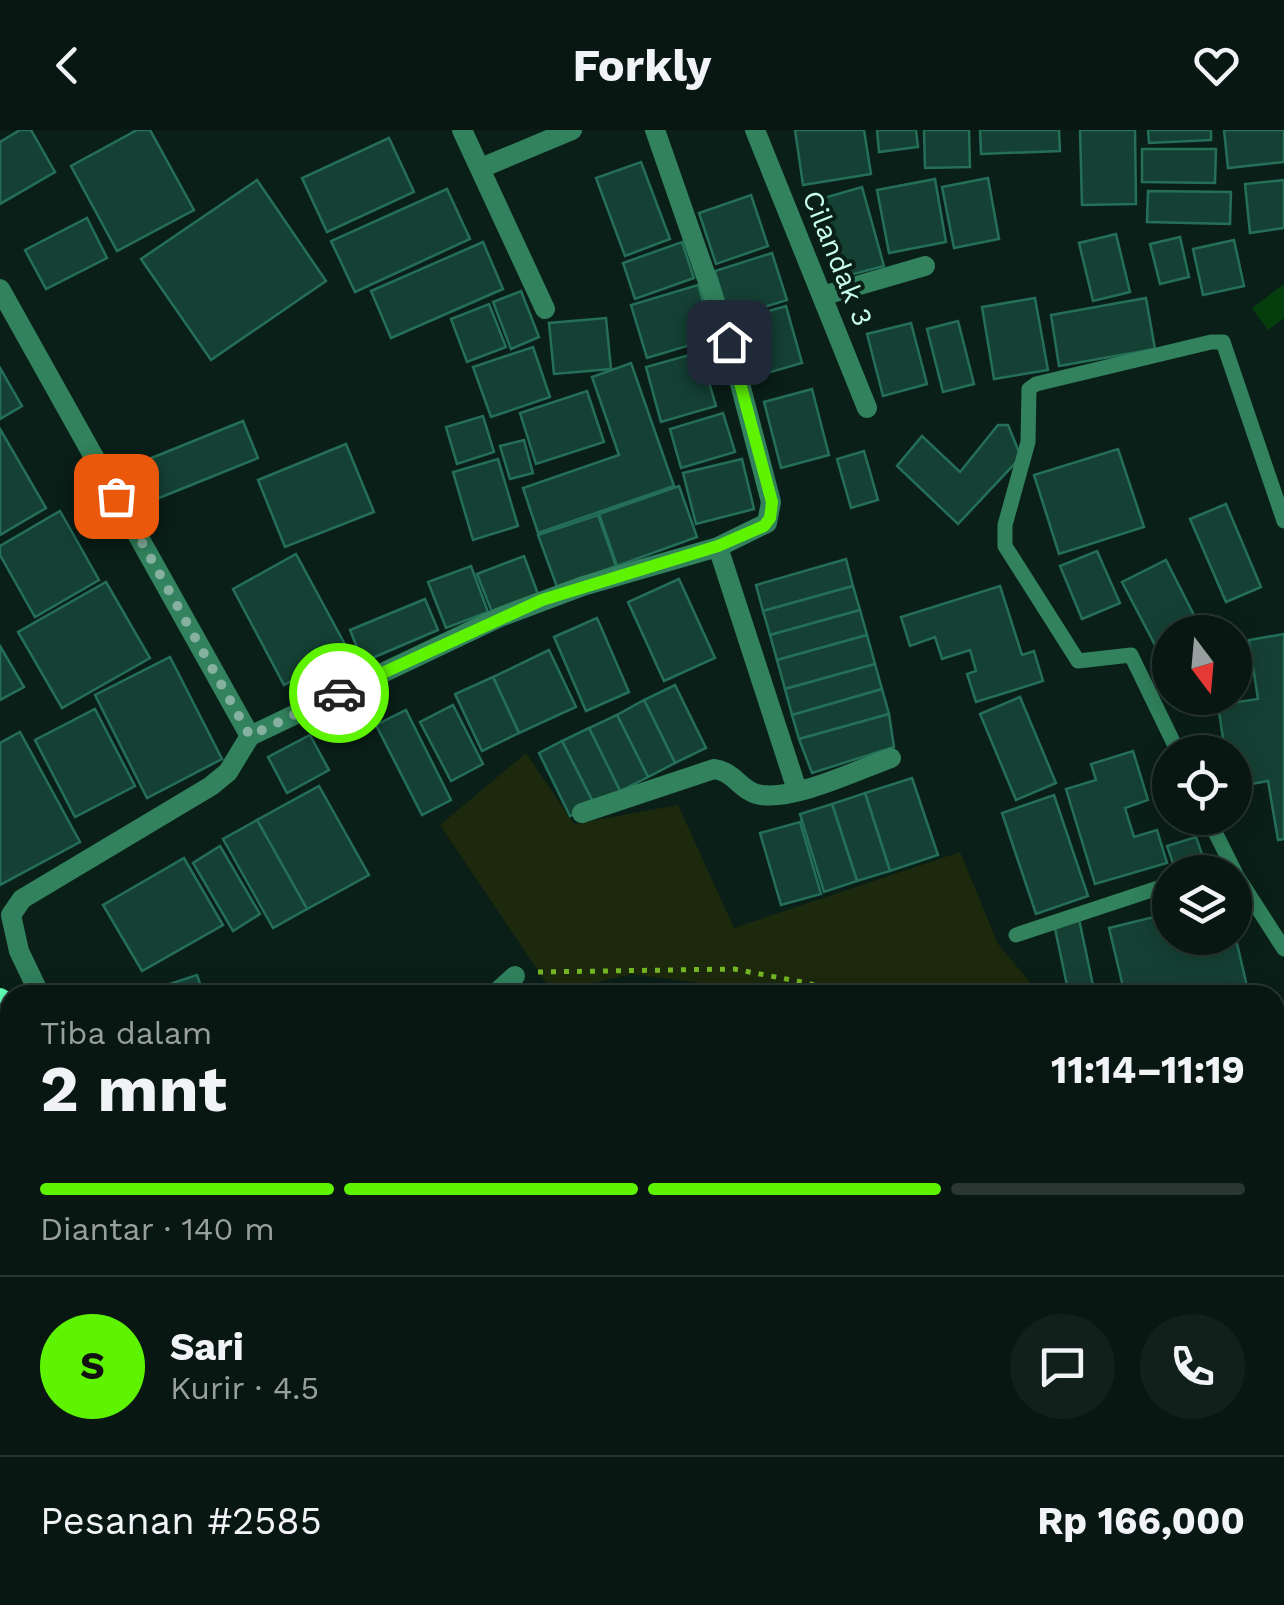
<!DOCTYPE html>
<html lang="id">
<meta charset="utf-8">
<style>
body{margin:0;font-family:"Work Sans",sans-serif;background:#11201b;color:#f1f3f6;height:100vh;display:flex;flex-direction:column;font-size:38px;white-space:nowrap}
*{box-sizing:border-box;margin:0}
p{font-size:32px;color:#989f9f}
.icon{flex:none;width:55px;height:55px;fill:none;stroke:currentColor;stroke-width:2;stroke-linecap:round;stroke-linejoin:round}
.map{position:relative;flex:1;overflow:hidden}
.drawer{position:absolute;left:0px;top:855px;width:1285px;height:620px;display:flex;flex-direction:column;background:#081712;border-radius:30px 30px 0 0;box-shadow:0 5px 25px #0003,0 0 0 2px #293632}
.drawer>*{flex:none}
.needle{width:65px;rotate:164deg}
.buttons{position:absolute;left:1152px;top:485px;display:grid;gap:20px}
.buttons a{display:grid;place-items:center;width:100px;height:100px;border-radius:50%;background:#081712;box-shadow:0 5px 25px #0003,0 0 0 2px #293632;font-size:50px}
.pin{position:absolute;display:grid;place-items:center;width:85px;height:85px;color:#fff;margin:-42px;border-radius:20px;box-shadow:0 5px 15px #0006}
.courier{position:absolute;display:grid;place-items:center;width:100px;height:100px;margin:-50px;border:8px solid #5ef300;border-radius:50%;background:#fff;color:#222;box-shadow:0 2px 12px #0007}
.overview em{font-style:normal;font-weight:700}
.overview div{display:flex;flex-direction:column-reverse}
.overview{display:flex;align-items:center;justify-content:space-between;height:170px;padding:0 40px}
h1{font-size:65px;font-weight:700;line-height:75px}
.bar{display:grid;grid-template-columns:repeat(4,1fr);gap:15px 10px;align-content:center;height:120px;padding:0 40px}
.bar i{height:12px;border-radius:8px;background:#293632}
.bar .on{background:#5ef300}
.bar p{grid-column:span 4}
.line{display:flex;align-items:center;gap:25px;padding:0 40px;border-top:2px solid #293632}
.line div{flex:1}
.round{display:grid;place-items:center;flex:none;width:105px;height:105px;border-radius:52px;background:#11201b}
header{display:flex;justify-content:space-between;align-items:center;height:130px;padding:0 40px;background:#081712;font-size:45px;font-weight:700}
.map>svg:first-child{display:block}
</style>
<header><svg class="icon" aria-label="back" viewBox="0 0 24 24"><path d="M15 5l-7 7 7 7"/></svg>Forkly<svg class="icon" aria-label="heart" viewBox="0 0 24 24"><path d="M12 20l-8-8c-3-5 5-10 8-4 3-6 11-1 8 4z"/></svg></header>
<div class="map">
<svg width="1284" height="1475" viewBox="0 0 1284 1475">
<rect width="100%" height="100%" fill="#0a1f18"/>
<g fill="#1c290d">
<polygon points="526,623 574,694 678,675 734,798 960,722 998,814 1041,865 783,865 632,844 553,863 440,695"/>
<polygon points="570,1465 664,1465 666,1475 572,1475"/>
</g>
<polygon fill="#053d0d" points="1284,154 1284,188 1268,200 1252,178"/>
<g fill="#154134" stroke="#256f5a" stroke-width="2.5">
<polygon points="20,0 31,0 55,42 0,74 0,12"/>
<polygon points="137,0 150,0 194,80 117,121 71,36"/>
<polygon points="795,0 864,0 871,44 803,55"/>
<polygon points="877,0 916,0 918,17 879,22"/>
<polygon points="924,0 969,0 970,37 925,38"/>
<polygon points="980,0 1059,0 1060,21 981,24"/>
<polygon points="1080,0 1135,0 1136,74 1082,75"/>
<polygon points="1148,0 1211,0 1211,10 1149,13"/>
<polygon points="1224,0 1284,0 1284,32 1228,38"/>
<polygon points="389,8 414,62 327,102 302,48"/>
<polygon points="1142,19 1216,19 1215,53 1142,52"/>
<polygon points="641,32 670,109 625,126 596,48"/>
<polygon points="988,48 999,109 954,118 942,57"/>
<polygon points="935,49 946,112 889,123 877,60"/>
<polygon points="257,50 326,151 211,230 141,129"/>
<polygon points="1284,50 1284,98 1250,103 1245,54"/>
<polygon points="862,57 884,136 842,147 820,69"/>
<polygon points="447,59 470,109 355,162 331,111"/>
<polygon points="1148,61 1231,62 1230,94 1147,92"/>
<polygon points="751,65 768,116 716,134 699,83"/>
<polygon points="87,88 107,128 46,159 25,120"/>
<polygon points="1116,104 1130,162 1093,171 1079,113"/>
<polygon points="1180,107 1189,147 1160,154 1150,114"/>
<polygon points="1234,110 1244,156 1203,165 1193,119"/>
<polygon points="483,112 503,159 391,208 371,161"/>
<polygon points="682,112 694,148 635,169 623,133"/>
<polygon points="772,123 787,170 729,188 715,141"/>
<polygon points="698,155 714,208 647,228 631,175"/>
<polygon points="521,161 539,207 511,219 493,172"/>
<polygon points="1035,168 1048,240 994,249 982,177"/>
<polygon points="1146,168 1155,219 1059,236 1051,185"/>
<polygon points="489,174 506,217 467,232 451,189"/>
<polygon points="786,176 802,233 753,247 737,190"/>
<polygon points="606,188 611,239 554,244 549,193"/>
<polygon points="958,191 974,254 943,262 927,199"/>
<polygon points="911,193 927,254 883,266 867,204"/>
<polygon points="533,217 550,267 491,287 473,237"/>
<polygon points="700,222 716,276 661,292 646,237"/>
<polygon points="631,233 674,356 538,403 523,358 619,325 592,247"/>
<polygon points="0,238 22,276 0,289"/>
<polygon points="812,259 829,325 781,338 764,272"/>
<polygon points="587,261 604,312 536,334 520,283"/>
<polygon points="723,283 735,322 681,338 670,299"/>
<polygon points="483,286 494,322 457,334 446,297"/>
<polygon points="243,291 258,328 154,370 139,333"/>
<polygon points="998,295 1008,295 1021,327 958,394 897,336 922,306 960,342"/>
<polygon points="0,299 46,378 0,405"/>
<polygon points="524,310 533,343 510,349 500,316"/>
<polygon points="346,314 374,382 285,417 258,350"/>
<polygon points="1118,319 1144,397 1059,424 1034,345"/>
<polygon points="864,321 878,370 851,378 837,329"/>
<polygon points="498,329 518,396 473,410 453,342"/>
<polygon points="742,329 754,379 696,394 683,343"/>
<polygon points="679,356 697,407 617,436 599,384"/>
<polygon points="1226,374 1261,457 1226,472 1190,389"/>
<polygon points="60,381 99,450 35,487 0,425 0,416"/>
<polygon points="598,385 616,436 557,457 538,405"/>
<polygon points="1097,421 1120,473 1082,489 1060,436"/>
<polygon points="296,424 348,520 284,555 233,459"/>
<polygon points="524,426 538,464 492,482 477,444"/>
<polygon points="846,429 853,456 763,481 756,455"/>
<polygon points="1166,430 1198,493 1180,502 1170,502 1170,507 1155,515 1122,452"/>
<polygon points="471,436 488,482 446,498 428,452"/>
<polygon points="679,449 715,528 664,551 628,472"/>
<polygon points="106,452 150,528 62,578 18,502"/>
<polygon points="853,456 860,480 770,505 763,481"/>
<polygon points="1000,456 1022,525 1034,521 1043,551 976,572 967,544 976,541 970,520 942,529 935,507 910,516 901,487"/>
<polygon points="425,469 438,500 363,532 350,500"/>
<polygon points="860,480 867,505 777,530 770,505"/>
<polygon points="597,488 629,562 586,581 554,507"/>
<polygon points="1284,504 1284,709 1278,710 1268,651 1235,657 1235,622 1225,622 1218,575 1258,569 1249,510"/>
<polygon points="867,505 875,534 785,559 777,530"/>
<polygon points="0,516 24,557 0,570"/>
<polygon points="549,520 576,577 519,603 493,547"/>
<polygon points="170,527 222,629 147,668 95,565"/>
<polygon points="875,534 882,559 792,585 785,559"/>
<polygon points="493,547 519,603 482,621 455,564"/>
<polygon points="675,555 706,618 675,633 644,570"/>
<polygon points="882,559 889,584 799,609 792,585"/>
<polygon points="1020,567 1056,653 1016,670 980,584"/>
<polygon points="644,570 675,633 648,647 617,585"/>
<polygon points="453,575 483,634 451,651 420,592"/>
<polygon points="95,579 135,656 75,687 35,610"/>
<polygon points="406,580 451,670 422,685 376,595"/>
<polygon points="889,584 894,617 812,643 799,609"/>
<polygon points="617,585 648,647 620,661 589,598"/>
<polygon points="589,598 620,661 594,674 562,611"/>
<polygon points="20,602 80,712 0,755 0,613"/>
<polygon points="310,605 329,640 287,663 268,627"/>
<polygon points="562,611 594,674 570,686 539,623"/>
<polygon points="1133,621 1148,670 1125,678 1134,707 1157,700 1167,733 1095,754 1066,659 1096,650 1091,634"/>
<polygon points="912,648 938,725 890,741 865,663"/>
<polygon points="319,656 369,745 307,779 257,690"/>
<polygon points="865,663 890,741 857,751 832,674"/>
<polygon points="1054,665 1088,766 1036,784 1002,683"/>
<polygon points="832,674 857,751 824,762 800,684"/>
<polygon points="257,690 307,779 273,798 223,709"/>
<polygon points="800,692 821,764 781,775 760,703"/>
<polygon points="1196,707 1204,730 1175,739 1167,716"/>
<polygon points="220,716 260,784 233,801 193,733"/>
<polygon points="184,728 223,795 142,841 103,775"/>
<polygon points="1170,783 1170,808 1235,808 1235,805 1249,865 1166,865 1164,860 1125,865 1109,798"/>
<polygon points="1079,789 1095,865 1069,865 1054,794"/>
<polygon points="197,845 204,865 136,865"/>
<polygon points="1284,917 1284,961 1283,962 1275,918"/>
<polygon points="0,994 10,1018 10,1060 0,1063"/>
<polygon points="10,1072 10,1161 0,1164 0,1075"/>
<polygon points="1284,1105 1284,1205 1275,1143 1275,1106"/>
<polygon points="10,1245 10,1349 0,1353 0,1248"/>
<polygon points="10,1373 10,1455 0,1458 0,1376"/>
<polygon points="36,1465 213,1465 216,1475 0,1475"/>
<polygon points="379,1465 409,1465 411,1475 352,1475 351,1472"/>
<polygon points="484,1465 563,1465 565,1475 499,1475 498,1468 485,1470"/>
<polygon points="701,1465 749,1465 751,1475 703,1475"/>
<polygon points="1002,1465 1050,1465 1010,1475 1005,1475"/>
</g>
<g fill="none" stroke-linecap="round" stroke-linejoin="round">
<polyline stroke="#75b822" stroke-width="5" stroke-dasharray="5 8" stroke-linecap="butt" points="538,842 734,839 807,853 847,865"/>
<g stroke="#31825d" stroke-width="15">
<polyline points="1178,622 1131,525 1078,531 1005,416 1005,395 1028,312 1029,259 1036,254 1211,212 1223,212 1284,391"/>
<polyline points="1208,688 1235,742"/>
<polyline points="1206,742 1230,735"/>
<polyline points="1235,743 1284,819"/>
<polyline points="1016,805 1170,754"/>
</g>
<g stroke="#31825d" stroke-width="20">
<polyline points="462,0 545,179"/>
<polyline points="755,0 867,278"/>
<polyline points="481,38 572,0"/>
<polyline points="0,159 250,606"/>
<polyline points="822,166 925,136"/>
<polyline points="718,417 797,660"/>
<path d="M582,683L714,639C734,641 741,662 761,665C796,670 857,640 891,628"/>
<polyline points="40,865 19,821 11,785 22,769 211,656 228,642 250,606 500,487 583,456 718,417 767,393 771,372 729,212 655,0"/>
<polyline points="494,865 515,846"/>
<polyline points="1275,1072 1284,1070"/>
<polyline points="0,1197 10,1194"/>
<polyline points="1275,1322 1284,1323"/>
<polyline points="780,1465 781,1475"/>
</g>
<g stroke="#5fffb5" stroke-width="20">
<polyline points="0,868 10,875"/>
<polyline points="249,1465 254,1475"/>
</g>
</g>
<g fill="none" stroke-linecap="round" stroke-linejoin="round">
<polyline stroke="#86b1a0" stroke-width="10" stroke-dasharray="0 18" points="116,366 250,606 339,563"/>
<polyline stroke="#5ef300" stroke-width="12" points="339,563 542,470 718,416 764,396 770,388 772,372 729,212"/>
</g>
<g text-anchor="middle" stroke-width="8" stroke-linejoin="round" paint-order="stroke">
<g font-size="28" fill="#c8ffea" stroke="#0a1f18">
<text transform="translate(838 128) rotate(68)" y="10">Cilandak 3</text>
</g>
</g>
</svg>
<div class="buttons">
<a><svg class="needle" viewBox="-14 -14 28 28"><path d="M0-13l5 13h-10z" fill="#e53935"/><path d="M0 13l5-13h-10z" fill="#989f9f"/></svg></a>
<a><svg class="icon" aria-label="locate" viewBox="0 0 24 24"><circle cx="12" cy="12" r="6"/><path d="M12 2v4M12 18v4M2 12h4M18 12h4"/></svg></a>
<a><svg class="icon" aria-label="layers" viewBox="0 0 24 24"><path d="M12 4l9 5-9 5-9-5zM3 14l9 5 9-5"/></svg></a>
</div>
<div class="pin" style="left:116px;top:366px;background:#ea580c"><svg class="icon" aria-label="bag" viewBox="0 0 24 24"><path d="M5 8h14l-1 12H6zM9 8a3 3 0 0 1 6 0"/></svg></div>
<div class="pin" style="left:729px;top:212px;background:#1f2937"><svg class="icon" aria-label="home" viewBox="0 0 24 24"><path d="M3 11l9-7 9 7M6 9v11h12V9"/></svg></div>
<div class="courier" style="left:339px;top:563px"><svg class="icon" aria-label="car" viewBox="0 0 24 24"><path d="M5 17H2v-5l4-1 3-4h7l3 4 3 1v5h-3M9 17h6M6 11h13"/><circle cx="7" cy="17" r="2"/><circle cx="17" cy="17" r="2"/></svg></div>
<section class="drawer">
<div class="overview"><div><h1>2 mnt</h1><p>Tiba dalam</p></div><em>11:14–11:19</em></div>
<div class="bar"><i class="on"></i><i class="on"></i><i class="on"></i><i></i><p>Diantar · 140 m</p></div>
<div class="line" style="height:180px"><b class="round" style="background:#5ef300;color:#111">S</b><div><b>Sari</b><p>Kurir · 4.5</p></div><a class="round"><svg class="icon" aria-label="chat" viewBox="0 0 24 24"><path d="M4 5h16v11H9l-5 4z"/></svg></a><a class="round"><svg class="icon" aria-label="phone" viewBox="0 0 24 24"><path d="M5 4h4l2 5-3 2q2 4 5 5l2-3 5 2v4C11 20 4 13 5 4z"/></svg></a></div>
<div class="line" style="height:130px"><div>Pesanan #2585</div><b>Rp 166,000</b></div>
</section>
</div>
